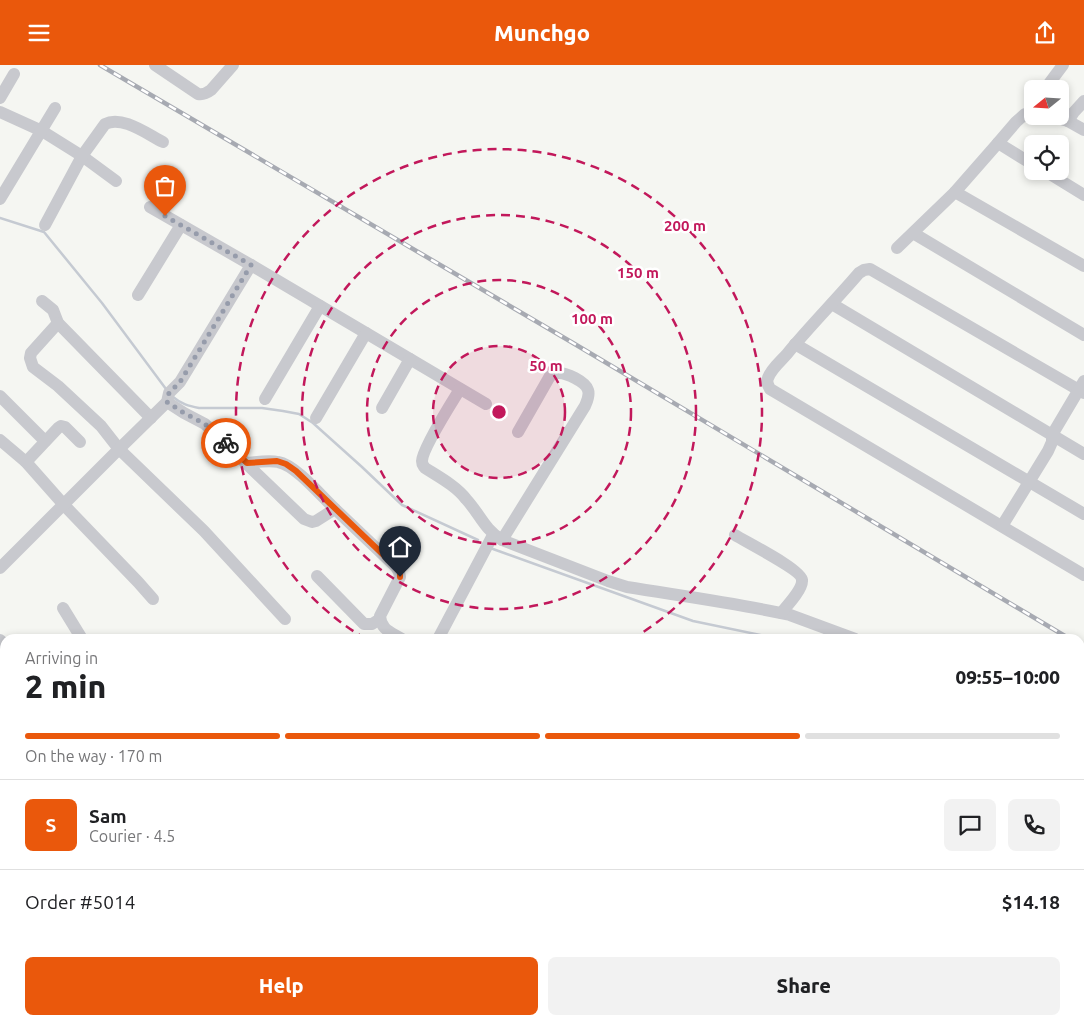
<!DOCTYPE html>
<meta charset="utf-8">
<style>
body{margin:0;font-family:Ubuntu,sans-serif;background:#f2f2f2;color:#202124;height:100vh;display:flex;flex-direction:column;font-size:19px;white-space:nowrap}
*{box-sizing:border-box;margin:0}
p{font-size:16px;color:#757577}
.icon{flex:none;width:28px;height:28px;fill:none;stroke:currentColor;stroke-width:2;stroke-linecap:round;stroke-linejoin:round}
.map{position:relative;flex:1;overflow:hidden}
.panel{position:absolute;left:0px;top:569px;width:1085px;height:391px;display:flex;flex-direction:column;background:#fff;border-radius:15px 15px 0 0;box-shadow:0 2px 8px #0003}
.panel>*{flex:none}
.needle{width:32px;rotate:252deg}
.fabs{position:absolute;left:1024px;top:15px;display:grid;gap:10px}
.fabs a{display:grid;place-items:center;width:45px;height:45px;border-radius:8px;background:#fff;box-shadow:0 2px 8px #0003;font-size:25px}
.pin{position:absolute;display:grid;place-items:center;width:42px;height:42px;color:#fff;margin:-51px -21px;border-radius:50% 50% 50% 0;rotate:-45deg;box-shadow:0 0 5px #0007}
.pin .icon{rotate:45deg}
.courier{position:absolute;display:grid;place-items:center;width:50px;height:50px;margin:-25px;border:4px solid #ea580c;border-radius:50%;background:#fff;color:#222;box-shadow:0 1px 6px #0007}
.head em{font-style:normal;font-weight:800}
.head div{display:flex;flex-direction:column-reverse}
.head{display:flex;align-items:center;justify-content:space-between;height:85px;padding:0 25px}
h1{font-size:32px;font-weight:800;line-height:38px}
.bar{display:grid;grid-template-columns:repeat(4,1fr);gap:8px 5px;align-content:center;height:60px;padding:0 25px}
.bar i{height:6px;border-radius:4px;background:#e0e0e0}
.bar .current{background:#ea580c}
.bar p{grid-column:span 4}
.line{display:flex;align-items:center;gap:12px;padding:0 25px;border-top:1px solid #e0e0e0}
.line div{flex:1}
.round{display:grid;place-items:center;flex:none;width:52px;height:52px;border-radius:8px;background:#f2f2f2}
.button{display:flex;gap:10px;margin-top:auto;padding:10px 25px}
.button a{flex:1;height:58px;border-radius:8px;background:#ea580c;color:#fff;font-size:20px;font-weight:800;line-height:58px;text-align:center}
.button a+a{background:#f2f2f2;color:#202124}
header{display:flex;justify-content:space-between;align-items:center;height:65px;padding:0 25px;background:#ea580c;color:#fff;font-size:22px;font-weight:800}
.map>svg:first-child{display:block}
</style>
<header><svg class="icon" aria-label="menu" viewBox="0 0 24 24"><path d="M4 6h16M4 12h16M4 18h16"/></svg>Munchgo<svg class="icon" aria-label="share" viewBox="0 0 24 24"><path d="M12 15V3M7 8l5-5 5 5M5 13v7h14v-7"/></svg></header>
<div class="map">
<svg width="1084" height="959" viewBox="0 0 1084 959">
<rect width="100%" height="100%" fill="#f5f6f2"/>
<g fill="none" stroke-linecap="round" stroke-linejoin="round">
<g stroke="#c5cad2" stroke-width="2.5">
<polyline points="0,153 44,167 102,238 166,324"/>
<path d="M173,332C181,339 189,341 199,343H262L283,346L299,349L313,358L362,402L402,440L478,475"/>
<polyline points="493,484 693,556 780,574"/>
<polyline points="1080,615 1084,614"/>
</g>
<g stroke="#c8c9ce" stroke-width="12">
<path d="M155,0L198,29C203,30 207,28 211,25L233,0"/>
<polyline points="1045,24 1063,0"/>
<polyline points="0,33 14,9"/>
<polyline points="0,47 42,66 82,91 116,116"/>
<polyline points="1050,51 1068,56 1074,47 1084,36"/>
<polyline points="1068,56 1084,65"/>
<polyline points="998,78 1016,57 1025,49 1032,49"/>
<polyline points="1045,106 1084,130"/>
<polyline points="955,127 998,78 1032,99"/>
<polyline points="0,134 55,43"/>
<polyline points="150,142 251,200 486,339"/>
<path d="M45,160L82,91L105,59C122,50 147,69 163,77"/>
<polyline points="913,168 1084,270"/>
<polyline points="897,183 955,127 1084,201"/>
<polyline points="138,230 181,160"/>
<polyline points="42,236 53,245 58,258 151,353"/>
<polyline points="832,239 1084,389"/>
<polyline points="58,258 31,288 30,293 33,302 58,321 101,361 119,384 204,466 285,554"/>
<polyline points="795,279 1084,449"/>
<path d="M460,324C452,337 422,384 422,396C422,400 423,400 425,403C439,412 456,421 466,434C480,449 484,464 502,475L608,516L627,522C682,531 736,538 790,550L855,574"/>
<path d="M1084,328L870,204L864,205L859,208C835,236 810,261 787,289C781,296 771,304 768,313C766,317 768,320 770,324L1084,510"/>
<polyline points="0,331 45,376"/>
<polyline points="265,334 320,241"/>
<path d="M167,337L184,348L205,359L304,454L312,457L316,456L335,444L396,502L399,507L400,512L380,551C381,565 391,567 402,574"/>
<polyline points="382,343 410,294"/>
<polyline points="316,353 366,268"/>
<polyline points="0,375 26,397 64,440 138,517 153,534"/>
<polyline points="26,397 58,363 61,361 65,362 80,377"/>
<path d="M247,398C257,397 269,395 278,397C296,400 322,432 335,444"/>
<polyline points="1002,461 1048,386 1052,377 1052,370 1084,316"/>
<path d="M735,470C746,477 802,505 802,515C803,524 787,541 781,548"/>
<path d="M502,475L585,341C587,336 590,331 588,325C586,317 566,307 557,308C556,308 552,310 550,311L518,367"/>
<polyline points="0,503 119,384 167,337 169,328 180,317 251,200"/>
<polyline points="317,511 364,559 372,559 380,554"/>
<polyline points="63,543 82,574"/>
<polyline points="438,574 493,470"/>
<polyline points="0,575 5,580"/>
<polyline points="1080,672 1084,674"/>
<polyline points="0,709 5,704"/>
<polyline points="0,748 5,753"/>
<polyline points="4,895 5,895"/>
<polyline points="65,955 69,959"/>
<polyline points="366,955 366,959"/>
<polyline points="449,955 449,959"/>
<polyline points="637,955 639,959"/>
<polyline points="804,955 805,959"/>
<polyline points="928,955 929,959"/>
<polyline points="998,955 999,959"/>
<polyline points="1051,955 1052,959"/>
<polyline points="110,959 114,955"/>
</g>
<g stroke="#a7aab2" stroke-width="4.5">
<g id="rail">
<polyline points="100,0 573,278 1070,574"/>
<polyline points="1080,580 1084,582"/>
</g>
</g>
<use href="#rail" stroke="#fff" stroke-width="2.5" stroke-dasharray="8" stroke-linecap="butt"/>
</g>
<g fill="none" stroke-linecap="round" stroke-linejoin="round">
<polyline stroke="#969cab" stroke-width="5" stroke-dasharray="0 9" points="165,151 251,200 180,317 169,328 167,337 184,348 205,359 226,378"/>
<polyline stroke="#ea580c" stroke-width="6" points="226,378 247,398 277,396 286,399 296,406 396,502 400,507 400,512"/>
</g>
<circle cx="499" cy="347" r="66" fill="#c2185b" fill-opacity=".12"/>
<g fill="none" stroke="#c2185b" stroke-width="2.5" stroke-dasharray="9 6">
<circle cx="499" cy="347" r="66"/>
<circle cx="499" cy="347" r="132"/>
<circle cx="499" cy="347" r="197"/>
<path d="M366 574A263 263 0 1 1 632 574"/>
</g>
<circle cx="499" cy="347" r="8" fill="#c2185b" stroke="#fff" stroke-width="2.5"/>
<g font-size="15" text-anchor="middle" font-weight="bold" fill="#c2185b" stroke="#fff" stroke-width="5" stroke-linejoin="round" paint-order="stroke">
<text x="685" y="166">200 m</text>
<text x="638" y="213">150 m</text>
<text x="592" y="259">100 m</text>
<text x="546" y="306">50 m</text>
</g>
</svg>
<div class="fabs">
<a><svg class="needle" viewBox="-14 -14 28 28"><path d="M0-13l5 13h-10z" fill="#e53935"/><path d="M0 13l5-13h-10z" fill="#757577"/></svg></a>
<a><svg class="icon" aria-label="locate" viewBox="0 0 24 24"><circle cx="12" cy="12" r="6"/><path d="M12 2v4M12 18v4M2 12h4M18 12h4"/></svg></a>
</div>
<div class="pin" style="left:165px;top:151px;background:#ea580c"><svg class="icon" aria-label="bag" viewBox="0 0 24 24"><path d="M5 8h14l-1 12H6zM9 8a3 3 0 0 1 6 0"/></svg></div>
<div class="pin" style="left:400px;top:512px;background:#1f2937"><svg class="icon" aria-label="home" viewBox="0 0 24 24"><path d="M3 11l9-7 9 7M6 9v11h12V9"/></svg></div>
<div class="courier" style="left:226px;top:378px"><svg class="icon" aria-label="bike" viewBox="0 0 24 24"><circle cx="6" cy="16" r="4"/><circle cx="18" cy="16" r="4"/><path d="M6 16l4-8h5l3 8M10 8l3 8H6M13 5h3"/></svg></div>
<section class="panel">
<div class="head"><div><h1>2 min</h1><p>Arriving in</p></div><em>09:55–10:00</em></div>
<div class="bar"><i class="current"></i><i class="current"></i><i class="current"></i><i></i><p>On the way · 170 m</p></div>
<div class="line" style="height:90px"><b class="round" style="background:#ea580c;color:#fff">S</b><div><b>Sam</b><p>Courier · 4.5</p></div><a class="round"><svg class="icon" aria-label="chat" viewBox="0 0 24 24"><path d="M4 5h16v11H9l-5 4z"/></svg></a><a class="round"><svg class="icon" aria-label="phone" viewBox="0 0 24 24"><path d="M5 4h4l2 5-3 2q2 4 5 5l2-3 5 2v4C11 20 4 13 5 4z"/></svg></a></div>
<div class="line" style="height:65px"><div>Order #5014</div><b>$14.18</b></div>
<div class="button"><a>Help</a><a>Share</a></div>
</section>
</div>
